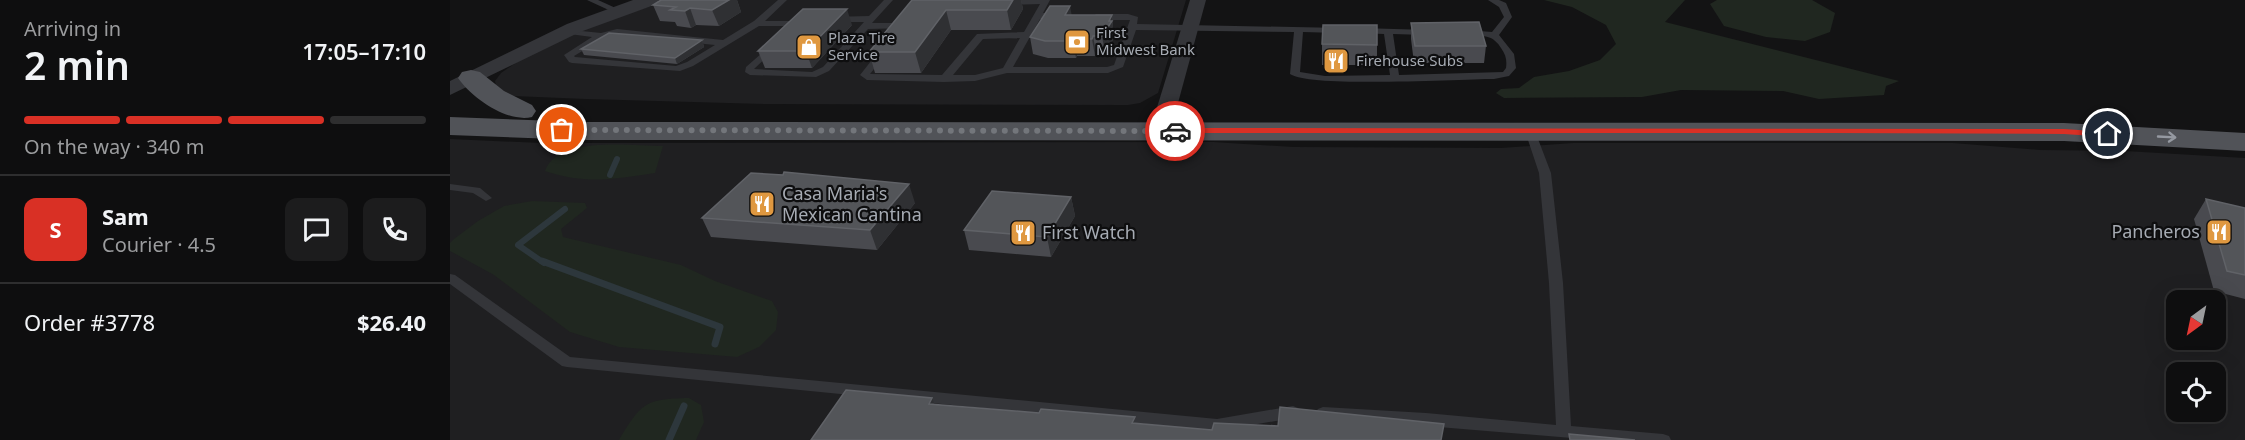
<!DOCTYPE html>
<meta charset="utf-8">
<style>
body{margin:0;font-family:"Noto Sans",sans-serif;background:#1c1c1d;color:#f1f3f6;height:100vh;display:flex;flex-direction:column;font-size:22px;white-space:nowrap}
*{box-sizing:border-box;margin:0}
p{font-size:20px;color:#9b9c9e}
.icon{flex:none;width:33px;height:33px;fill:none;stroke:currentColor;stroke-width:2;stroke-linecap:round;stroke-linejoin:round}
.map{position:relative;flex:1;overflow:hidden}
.sheet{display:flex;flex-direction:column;background:#0e0e0f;width:450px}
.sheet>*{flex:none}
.needle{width:39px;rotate:213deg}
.controls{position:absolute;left:1716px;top:290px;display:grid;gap:12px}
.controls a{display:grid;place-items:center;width:60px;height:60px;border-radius:12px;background:#0e0e0f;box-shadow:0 6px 24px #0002,0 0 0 2px #2e2e2f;font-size:30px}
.pin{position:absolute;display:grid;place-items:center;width:51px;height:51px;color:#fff;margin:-26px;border:3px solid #fff;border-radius:50%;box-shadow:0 2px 6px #0007}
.courier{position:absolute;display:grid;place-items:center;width:60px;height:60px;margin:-30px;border:4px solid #d93025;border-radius:50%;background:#fff;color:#222;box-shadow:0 2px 8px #0007}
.headline em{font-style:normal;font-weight:600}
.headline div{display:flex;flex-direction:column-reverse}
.headline{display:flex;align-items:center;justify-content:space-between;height:102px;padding:0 24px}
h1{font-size:39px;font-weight:600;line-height:45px}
.bar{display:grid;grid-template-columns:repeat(4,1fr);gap:9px 6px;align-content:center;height:72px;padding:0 24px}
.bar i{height:8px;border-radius:4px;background:#2e2e2f}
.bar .on{background:#d93025}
.bar p{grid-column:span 4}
.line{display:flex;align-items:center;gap:15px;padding:0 24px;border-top:2px solid #2e2e2f}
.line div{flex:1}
.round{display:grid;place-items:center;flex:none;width:63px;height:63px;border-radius:12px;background:#1c1c1d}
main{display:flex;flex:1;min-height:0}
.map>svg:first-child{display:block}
</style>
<main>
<section class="sheet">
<div class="headline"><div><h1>2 min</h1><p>Arriving in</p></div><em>17:05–17:10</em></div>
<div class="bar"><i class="on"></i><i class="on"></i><i class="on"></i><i></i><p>On the way · 340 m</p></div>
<div class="line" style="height:108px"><b class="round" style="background:#d93025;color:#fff">S</b><div><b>Sam</b><p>Courier · 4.5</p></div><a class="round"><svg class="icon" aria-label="chat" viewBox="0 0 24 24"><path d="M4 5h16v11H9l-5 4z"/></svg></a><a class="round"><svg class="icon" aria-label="phone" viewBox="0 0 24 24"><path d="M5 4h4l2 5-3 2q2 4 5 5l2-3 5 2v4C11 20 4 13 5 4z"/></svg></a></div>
<div class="line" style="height:78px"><div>Order #3778</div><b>$26.40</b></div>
</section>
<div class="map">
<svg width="1795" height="440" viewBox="0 0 1795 440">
<rect width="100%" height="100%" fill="#131314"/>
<g fill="#1f1f21" fill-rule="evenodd">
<polygon points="221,0 736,0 708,93 690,103 678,105 315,104 136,99 63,96 54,94 46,86 45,81 51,73 67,62 143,24"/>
<path d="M0,139L91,143L763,142L843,147L1051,148L1123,143H1503L1590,150L1675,151L1795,158V440H0ZM1726,300H1766V339H1726ZM1726,372H1766V411H1726Z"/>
</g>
<g fill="#202720">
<polygon points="1094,0 1235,0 1215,22 1449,81 1436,86 1434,95 1369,99 1333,91 1231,90 1192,97 1054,98 1046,93 1051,89 1069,88 1084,77 1119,71 1150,60 1166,44 1156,25 1122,7"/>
<polygon points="1267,0 1362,0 1385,13 1380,32 1355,41 1316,37 1274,26 1260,4"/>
<path d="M213,146L205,173C164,179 137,185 95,171C108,135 182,146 213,146Z"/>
<polygon points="82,201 135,203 137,208 111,229 113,237 231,265 265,281 322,301 328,312 326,330 309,347 287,357 169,347 120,332 44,275 0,251 0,243 4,239 28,221 54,206"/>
<path d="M239,398L251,405L254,422L246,440H169C192,403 194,399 239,398Z"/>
</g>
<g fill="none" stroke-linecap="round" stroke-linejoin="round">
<g stroke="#2d373c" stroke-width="6">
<polyline points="160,175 167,159"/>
<polyline points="94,263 68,245 115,209"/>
</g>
<g stroke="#2d373c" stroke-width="7">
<polyline points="92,261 270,327 265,344"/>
<polyline points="219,440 234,406"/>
</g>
<g fill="#343539" fill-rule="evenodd">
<polygon points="137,0 148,0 170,10 163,12"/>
<path d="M328,0H337L315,21H346L350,24L349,26H309L243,66L230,71L122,63L119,62L114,55L142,37L112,33V29L151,33L167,29L273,40L304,21ZM167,35L265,45L237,62L226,66L125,57L124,56L154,38Z"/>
<polygon points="434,0 443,0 422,23 455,23 458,24 458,28 418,29 379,71 366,77 300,75 295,72 296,67 321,45 326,48 324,50 304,69 362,72 373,67 414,22 384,22 380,19 381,17 419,16"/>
<path d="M553,0H600L593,13H608L612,16L608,19H590L563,67H657L664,65L680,20H646L642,17L646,14H678L688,17L687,24L891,28V32L888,33L853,32L850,72L875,76L940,75L934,34L908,33V29L911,28L978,30L979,32L975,35L943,34L949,75L1053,72L1056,68C1057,60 1056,55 1051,48C1038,28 1026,42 1012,33L1016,30L1042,32L1054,17L1049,7L1038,0H1049L1056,3L1062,17L1049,35L1064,54L1066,68L1059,76L1044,79C1010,79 860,88 840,74L844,32L686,30L673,67L658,73H557L525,81L494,82L417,80L410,75L429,51L432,50L437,53L420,74L492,75L527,34L574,32L590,4L556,5L553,4ZM570,38L553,68L525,75H503L533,39Z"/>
<polygon points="1080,128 1085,131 1101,173 1113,283 1121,426 1213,434 1219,436 1221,440 1146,440 868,417 865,413 868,409 873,407 976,413 1106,425 1099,283 1089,173 1075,131"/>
<polygon points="0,184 30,188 42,198 36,201 23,193 0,190"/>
<polygon points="0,274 5,275 120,357 767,419 843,406 848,408 851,412 848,416 843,418 767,431 117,367 112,366 0,284"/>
</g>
<g fill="#343539" fill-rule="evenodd">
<polygon points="183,0 209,0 207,4 130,32 0,95 0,81 117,24"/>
<polygon points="740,0 756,0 725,114 722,118 715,120 708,118 705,114"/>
</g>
<g fill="#515358" fill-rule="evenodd">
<path d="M21,70L30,72L54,91L82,105L86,111L82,117C57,123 22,98 8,78L12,72Z"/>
<polygon points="0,117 133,122 1614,123 1795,133 1795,151 1614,141 133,140 0,135"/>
</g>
</g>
<g fill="#494a4f">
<polygon points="211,0 287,0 291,12 269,26 246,25 241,28 227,26 225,22 210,21 203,5"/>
<polygon points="462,0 571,0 573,9 561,30 501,30 471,73 425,73 419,52"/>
<polygon points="622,15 662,15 664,38 655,53 646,52 645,56 627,56 626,58 598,58 583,54 580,37"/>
<polygon points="961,23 1036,46 1034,63 964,63 961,39"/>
<polygon points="402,25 362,68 315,68 308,51"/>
<polygon points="927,25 927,65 872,65 872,44"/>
<polygon points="252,40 254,47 227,64 134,55 131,49"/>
<polygon points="621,197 625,216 601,257 519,250 514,230"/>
<polygon points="1756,199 1795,208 1795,299 1764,291 1744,219"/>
<polygon points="465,203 427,250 261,237 252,218"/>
</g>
<g fill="#2f3033">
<polygon points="279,0 287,0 291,12 269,26 262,10"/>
<polygon points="563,0 571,0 573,9 561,30 557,10"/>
<polygon points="620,6 623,22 615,15"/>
<polygon points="240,8 246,25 241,28 235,11"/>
<polygon points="397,9 402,25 362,68 356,51"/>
<polygon points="496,10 501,30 471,73 465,52"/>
<polygon points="662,15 664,38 655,53 652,36"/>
<polygon points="643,36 646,52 645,56 642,39"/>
<polygon points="624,39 627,56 626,58 623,41"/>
<polygon points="252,40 254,47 227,64 225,58"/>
<polygon points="459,184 465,203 427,250 420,230"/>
<polygon points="621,197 625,216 601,257 597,237"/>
<polygon points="482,398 490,419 479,404"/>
</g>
<g fill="#535559" stroke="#606267" stroke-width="1.5">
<polygon points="211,0 279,0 262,10 240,8 235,11 220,10 226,7 203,5"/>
<polygon points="462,0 563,0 557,10 496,10 465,52 419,52"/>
<polygon points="600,6 620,6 615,15 662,15 659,21 662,21 652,36 643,36 642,39 624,39 623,41 595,41 580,37"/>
<polygon points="353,9 397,9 356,51 308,51"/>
<polygon points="1029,22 1036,46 965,46 961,23"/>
<polygon points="873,25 927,25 927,45 872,44"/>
<polygon points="159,33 252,40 225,58 131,49"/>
<polygon points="334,172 459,184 420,230 252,218 301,173 333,175"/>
<polygon points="542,191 621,197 597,237 514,230"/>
<polygon points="1756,199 1795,208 1795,275 1777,271"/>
<polygon points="396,390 482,398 479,404 589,413 591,409 685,417 682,423 762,430 764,423 828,426 830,407 994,424 991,440 361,440"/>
<polygon points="1119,434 1185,440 1120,440"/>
</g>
<defs><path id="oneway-shaft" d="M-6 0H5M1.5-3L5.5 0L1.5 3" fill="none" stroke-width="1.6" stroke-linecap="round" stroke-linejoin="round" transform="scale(1.5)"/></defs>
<use stroke="#9599a1" href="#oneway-shaft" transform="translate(1717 137) rotate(3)"/>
<polygon fill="#d93025" points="725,128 1614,129 1658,132 1662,134 1658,137 1614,134 1381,133 722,133 722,129"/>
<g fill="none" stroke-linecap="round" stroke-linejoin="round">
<polyline stroke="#73767b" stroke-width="6" stroke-dasharray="0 10.8" points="112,130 725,131"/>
</g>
<defs>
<g id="bank-square" transform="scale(1.35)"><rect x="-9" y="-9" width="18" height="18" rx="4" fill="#df9840" stroke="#0e0e0f"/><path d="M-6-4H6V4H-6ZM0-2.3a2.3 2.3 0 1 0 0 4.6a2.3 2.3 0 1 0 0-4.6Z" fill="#fff"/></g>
<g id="shop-square" transform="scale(1.35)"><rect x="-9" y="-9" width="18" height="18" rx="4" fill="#df9840" stroke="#0e0e0f"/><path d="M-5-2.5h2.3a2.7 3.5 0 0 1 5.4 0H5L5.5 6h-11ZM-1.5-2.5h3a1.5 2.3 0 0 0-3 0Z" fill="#fff"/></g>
<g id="restaurant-square" transform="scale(1.35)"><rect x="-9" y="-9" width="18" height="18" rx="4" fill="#df9840" stroke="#0e0e0f"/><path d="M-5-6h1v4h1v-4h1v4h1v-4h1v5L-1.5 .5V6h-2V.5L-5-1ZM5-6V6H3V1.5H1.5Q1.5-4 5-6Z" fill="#fff"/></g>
</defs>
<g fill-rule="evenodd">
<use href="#bank-square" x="627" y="42"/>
<use href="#shop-square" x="359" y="47"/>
<use href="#restaurant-square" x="886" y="61"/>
<use href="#restaurant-square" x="312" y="204"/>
<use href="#restaurant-square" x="1769" y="232"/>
<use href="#restaurant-square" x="573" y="233"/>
</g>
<g text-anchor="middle" stroke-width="4.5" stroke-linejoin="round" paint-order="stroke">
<g font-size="15" fill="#a6abb3" stroke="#0e0e0f" text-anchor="start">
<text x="646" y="38">First<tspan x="646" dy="17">Midwest Bank</tspan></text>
<text x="378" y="43">Plaza Tire<tspan x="378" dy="17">Service</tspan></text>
<text x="906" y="66">Firehouse Subs</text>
</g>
<g font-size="18" fill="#a6abb3" stroke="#0e0e0f" text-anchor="start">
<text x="332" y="200">Casa Maria's<tspan x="332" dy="21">Mexican Cantina</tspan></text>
<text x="1750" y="238" text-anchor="end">Pancheros</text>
<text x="592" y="239">First Watch</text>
</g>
</g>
</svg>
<div class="controls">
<a><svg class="needle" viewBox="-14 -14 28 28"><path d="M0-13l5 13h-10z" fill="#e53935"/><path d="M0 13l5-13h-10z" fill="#9b9c9e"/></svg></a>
<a><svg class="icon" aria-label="locate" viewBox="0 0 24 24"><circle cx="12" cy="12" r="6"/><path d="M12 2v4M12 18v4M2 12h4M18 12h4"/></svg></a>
</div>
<div class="pin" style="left:112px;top:130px;background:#ea580c"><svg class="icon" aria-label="bag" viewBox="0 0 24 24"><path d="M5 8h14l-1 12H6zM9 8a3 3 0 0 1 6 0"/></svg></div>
<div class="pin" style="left:1658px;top:134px;background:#1f2937"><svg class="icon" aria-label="home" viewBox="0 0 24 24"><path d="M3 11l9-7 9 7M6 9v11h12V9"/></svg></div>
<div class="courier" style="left:725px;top:131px"><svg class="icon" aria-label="car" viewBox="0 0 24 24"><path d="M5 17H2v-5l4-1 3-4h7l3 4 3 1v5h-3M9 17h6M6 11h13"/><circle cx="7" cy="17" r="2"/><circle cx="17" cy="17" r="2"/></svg></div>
</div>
</main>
